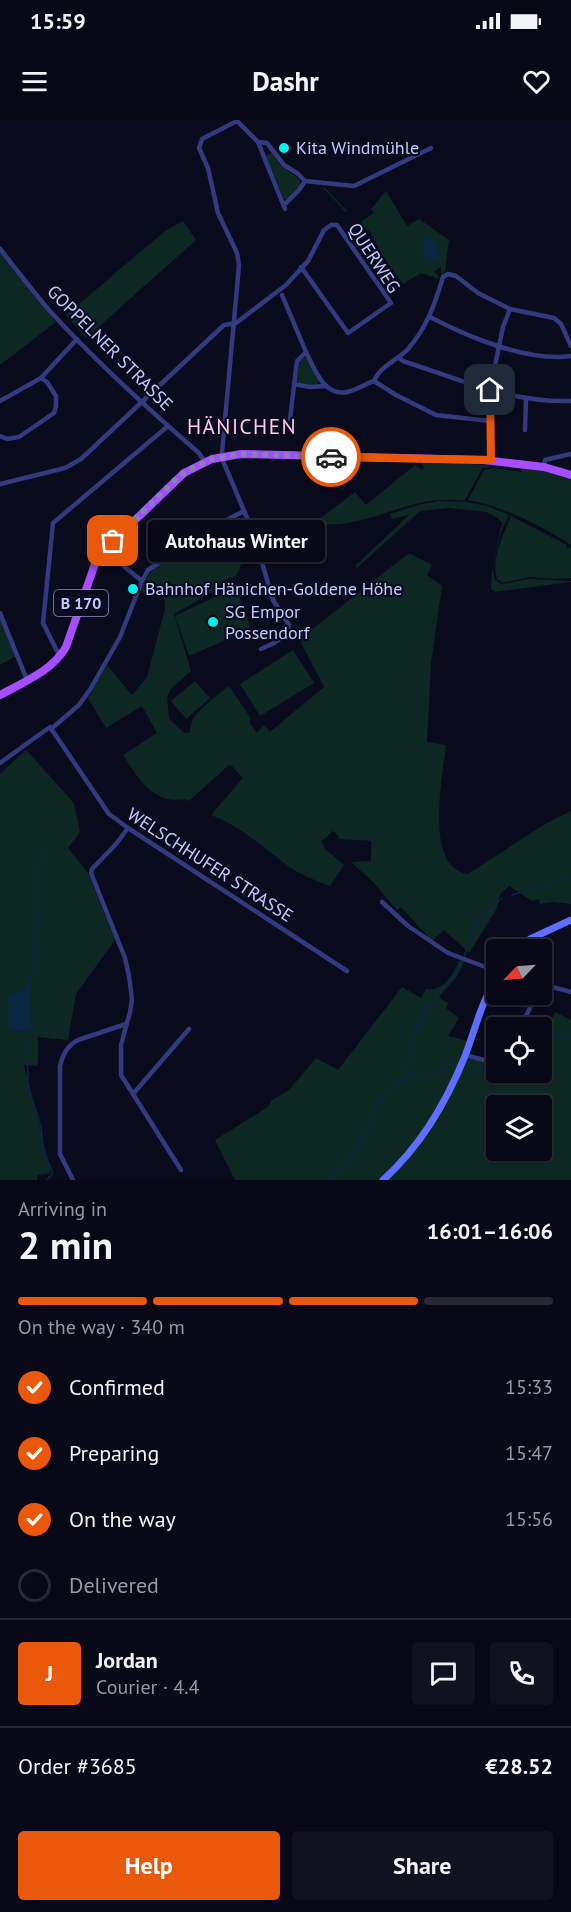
<!DOCTYPE html>
<meta charset="utf-8">
<style>
body{margin:0;font-family:"PT Sans",sans-serif;background:#11111f;color:#f1f3f6;height:100vh;display:flex;flex-direction:column;font-size:22px;white-space:nowrap}
*{box-sizing:border-box;margin:0}
p{font-size:20px;color:#989aa1}
.icon{flex:none;width:33px;height:33px;fill:none;stroke:currentColor;stroke-width:2;stroke-linecap:round;stroke-linejoin:round}
.map{position:relative;height:1060px;overflow:hidden}
.drawer{display:flex;flex-direction:column;background:#080816;flex:1}
.drawer>*{flex:none}
.needle{width:39px;rotate:245deg}
.controls{position:absolute;left:486px;top:819px;display:grid;gap:12px}
.controls a{display:grid;place-items:center;width:66px;height:66px;border-radius:6px;background:#080816;box-shadow:0 2px 4px #0004,0 0 0 2px #292935;font-size:30px}
.pin{position:absolute;display:grid;place-items:center;width:51px;height:51px;color:#fff;margin:-26px;border-radius:12px;box-shadow:0 3px 9px #0006}
.courier{position:absolute;display:grid;place-items:center;width:60px;height:60px;margin:-30px;border:4px solid #ea580c;border-radius:50%;background:#fff;color:#222;box-shadow:0 2px 8px #0007}
.bubble{position:absolute;height:42px;border-radius:6px;background:#080816;box-shadow:0 2px 4px #0004,0 0 0 2px #292935;font-size:20px;font-weight:700;line-height:42px;text-align:center}
.headline em{font-style:normal;font-weight:700}
.headline div{display:flex;flex-direction:column-reverse}
.headline{display:flex;align-items:center;justify-content:space-between;height:102px;padding:0 18px}
h1{font-size:39px;font-weight:700;line-height:45px}
.bar{display:grid;grid-template-columns:repeat(4,1fr);gap:9px 6px;align-content:center;height:72px;padding:0 18px}
.bar i{height:8px;border-radius:4px;background:#292935}
.bar .current{background:#ea580c}
.bar p{grid-column:span 4}
.line{display:flex;align-items:center;gap:15px;padding:0 18px;border-top:2px solid #292935}
.line div{flex:1}
.round{display:grid;place-items:center;flex:none;width:63px;height:63px;border-radius:6px;background:#11111f}
ol{padding:0 18px;list-style:none}
li{display:flex;align-items:center;gap:18px;height:66px}
li p{margin-inline-start:auto}
li .icon{padding:6px;border-radius:50%;background:#ea580c;color:#fff;stroke-width:4}
li:last-child{color:#989aa1}
li i{width:33px;height:33px;border:3px solid #292935;border-radius:50%}
.action{display:flex;gap:12px;margin-top:auto;padding:12px 18px}
.action a{flex:1;height:69px;border-radius:6px;background:#ea580c;color:#fff;font-size:24px;font-weight:700;line-height:69px;text-align:center}
.action a+a{background:#11111f;color:#f1f3f6}
.status{display:flex;justify-content:space-between;align-items:center;height:42px;padding:0 30px;background:#080816;direction:ltr}
.status svg{height:16px;fill:currentColor}
header{display:flex;justify-content:space-between;align-items:center;height:78px;padding:0 18px;background:#080816;font-size:27px;font-weight:700}
.map>svg:first-child{display:block}
</style>
<div class="status"><b>15:59</b><svg viewBox="0 0 49 12"><path d="M0 12V9h3v3zM5 12V6h3v6zM10 12V3h3v9zM15 12V0h3v12zM26 1h20v11H26zM47 4h2v5h-2z"/></svg></div>
<header><svg class="icon" aria-label="menu" viewBox="0 0 24 24"><path d="M4 6h16M4 12h16M4 18h16"/></svg>Dashr<svg class="icon" aria-label="heart" viewBox="0 0 24 24"><path d="M12 20l-8-8c-3-5 5-10 8-4 3-6 11-1 8 4z"/></svg></header>
<div class="map">
<svg width="571" height="1060" viewBox="0 0 571 1060">
<rect width="100%" height="100%" fill="#0b0b1e"/>
<g fill="#0d2823" fill-rule="evenodd">
<polygon points="272,33 280,45 300,60 300,65 288,79 284,79 266,36"/>
<polygon points="386,71 407,106 419,99 449,120 445,152 442,155 441,153 441,146 434,152 439,156 439,159 421,153 403,164 381,133 370,112 359,103 374,93 371,89"/>
<polygon points="183,101 196,120 86,218 66,195 165,111"/>
<polygon points="0,132 56,202 0,245"/>
<polygon points="306,238 319,260 317,265 300,264 297,261 300,239"/>
<path d="M425,341L496,346L482,348L465,380C450,380 434,379 419,383C381,392 359,407 318,404L317,401L355,372L366,385L415,345L423,350L424,347L422,344Z"/>
<path d="M495,348L521,352L522,348L537,349L571,358V425C540,405 505,387 468,380L484,350Z"/>
<polygon points="438,381 466,382 487,386 509,395 501,412 492,447 495,460 501,464 529,459 571,461 571,462 495,472 491,469 492,447 502,403 498,398 486,392 449,388 420,391 357,448 355,446 409,395 392,399 390,394 418,385"/>
<path d="M511,396L567,425L566,428H571V458L557,459L529,457L507,462H502L497,459C491,437 503,416 511,396Z"/>
<path d="M200,430L215,441L247,432L236,456L227,459L218,469L174,494L191,551L170,570L167,577L169,599L184,613H189C191,609 191,603 193,599C199,590 220,572 229,566L250,597V603L257,613L264,605L270,612L324,567L298,517L310,511L409,433L432,445L427,455L442,466L431,544L427,622L446,625C443,655 423,748 468,754L545,704L571,691V784L553,782L540,784L539,779L532,781L509,766L500,774L496,790L469,833L444,810L432,821L401,787L397,790L373,762L351,742L371,741V721L340,719L336,713L332,711L326,718L321,721L324,728L344,745L330,766C316,761 301,755 288,746C264,728 240,706 211,695L243,658L230,644L189,681L185,679C153,685 138,658 123,635L157,613L142,586L106,608L88,578L107,545L132,575L147,557L165,489L164,477L154,467L147,475L141,470C149,450 157,446 174,434L181,443Z"/>
<polygon points="236,467 251,509 189,536 175,496"/>
<polygon points="0,496 16,536 0,545"/>
<polygon points="293,530 314,563 260,596 240,564"/>
<polygon points="195,561 210,578 186,599 171,581"/>
<path d="M26,630L74,683L80,712L68,728L88,753L115,820L76,874L68,920L38,917V946L24,945L51,1053L37,1055V1060H0V654ZM29,867L31,911L9,910V877Z"/>
<path d="M459,840L464,842L458,855L439,877L448,883L446,888L459,898L448,916L467,921C456,950 438,994 419,1018C407,1033 393,1046 380,1060H235L215,1020L260,992L269,986L271,981L289,970L316,938L338,950L402,867L421,878L426,869C443,872 454,855 459,840Z"/>
<path d="M555,892L571,900V1060H386L415,1030L466,938L484,942L496,940V952H542V914L545,916ZM496,986H542V1030H496Z"/>
</g>
<g fill="#092743">
<polygon points="427,118 431,118 434,121 440,136 437,140 430,139 422,131 423,121"/>
<polygon points="30,866 31,911 9,910 9,877"/>
</g>
<g fill="none" stroke-linecap="round" stroke-linejoin="round">
<g stroke="#092743" stroke-width="1.5">
<polyline points="324,68 346,91"/>
<polyline points="512,775 571,756"/>
<polyline points="464,836 477,803 502,778"/>
<polyline points="27,869 33,853 41,730"/>
<polyline points="27,920 28,965 41,1007 43,1030 53,1053 47,1060"/>
<polyline points="542,923 571,914"/>
<polyline points="464,947 483,951 496,945"/>
<polyline points="407,952 435,956 445,943 457,945"/>
<polyline points="331,1060 356,1030 369,1009 376,987 389,969 399,965 407,952 409,932 415,910 436,877 457,852 461,844"/>
</g>
<g stroke="#333a7f" stroke-width="4.5">
<path d="M237,1L202,19L199,28L208,48L218,93L237,133L239,145L222,333L223,341L253,412L273,480L289,505C286,519 274,523 261,529"/>
<polyline points="237,1 258,22 285,89"/>
<polyline points="258,22 267,23 284,45 297,53 305,61"/>
<polyline points="305,61 354,66 431,28"/>
<polyline points="284,85 299,70 305,61"/>
<path d="M0,129C16,149 32,170 49,190C95,241 147,288 199,333L205,342"/>
<polyline points="282,175 306,232 297,241 290,299"/>
<path d="M430,197C468,217 528,242 571,236"/>
<path d="M306,232C314,248 324,277 347,272C357,270 365,264 374,261C379,247 398,240 408,229C427,207 435,184 443,157L448,154L456,156L478,173L510,189L554,198L561,204L571,226"/>
<path d="M399,238L403,241C458,259 512,283 571,281"/>
<polyline points="374,261 396,275 436,295 490,301"/>
<polyline points="294,264 310,267 326,266"/>
<polyline points="0,281 41,258 77,219"/>
<polyline points="525,310 526,279"/>
<polyline points="0,316 7,319 19,317 54,293 56,286 56,276 47,262 41,258"/>
<polyline points="491,340 490,270 503,207 510,189"/>
<polyline points="544,347 545,340 571,334"/>
<polyline points="0,364 65,348 81,339 224,205 236,203 286,165 308,141 324,110 331,105 337,105 391,183 348,213 301,147"/>
<polyline points="104,430 142,461"/>
<polyline points="0,493 27,560"/>
<polyline points="60,537 43,503 53,403 168,306"/>
<polyline points="51,609 79,585 91,568 120,517 142,461 148,450 215,406 244,391"/>
<polyline points="0,643 50,607 109,694 128,708 347,851"/>
<polyline points="128,708 116,724 92,749 91,753 125,838 129,856 132,879 130,892 121,925 121,955 181,1050"/>
<polyline points="382,782 408,806 448,833 496,851"/>
<polyline points="542,864 571,872"/>
<polyline points="521,908 536,874"/>
<polyline points="465,935 484,940 496,938"/>
<polyline points="133,974 189,909"/>
<path d="M73,1060L60,1034V946C63,934 67,926 78,920L126,904"/>
</g>
<g stroke="#5e6eff" stroke-width="7">
<polyline points="518,830 530,819 571,800"/>
<path d="M383,1060C421,1026 446,983 465,936C475,910 481,883 496,859"/>
</g>
<path stroke="#a64eff" stroke-width="8" d="M0,575C24,562 52,551 66,527L95,444L104,430L184,353L212,339L241,334L483,340L544,347L571,355"/>
</g>
<g fill="none" stroke-linecap="round" stroke-linejoin="round">
<polyline stroke="#8586b0" stroke-width="6" stroke-dasharray="0 10.8" points="113,421 176,359 190,349 212,339 241,334 331,337"/>
<polyline stroke="#ea580c" stroke-width="8" points="331,337 491,340 490,270"/>
</g>
<g fill="#00f2ec" stroke="#0b0b1e" stroke-width="2">
<circle cx="284" cy="28" r="6"/>
<circle cx="133" cy="469" r="6"/>
<circle cx="213" cy="502" r="6"/>
</g>
<g text-anchor="middle" stroke-width="4.5" stroke-linejoin="round" paint-order="stroke">
<rect fill="#0b0b1e" stroke="#8f8fbc" stroke-width="1.5" x="54" y="470" width="54" height="26" rx="4.5"/>
<g font-size="16" font-weight="bold" fill="#c7c8ff">
<text x="81" y="489">B 170</text>
</g>
<g font-size="18" fill="#c7c8ff" stroke="#0b0b1e" text-anchor="start">
<text x="296" y="34">Kita Windmühle</text>
<text x="145" y="475">Bahnhof Hänichen-Goldene Höhe</text>
<text x="225" y="498">SG Empor<tspan x="225" dy="21">Possendorf</tspan></text>
</g>
<g font-size="18" fill="#c7c8ff" stroke="#0b0b1e">
<text transform="translate(374 138) rotate(57)" y="6">QUERWEG</text>
<text transform="translate(110 228) rotate(45)" y="6">GOPPELNER STRASSE</text>
<text transform="translate(210 745) rotate(33)" y="6">WELSCHHUFER STRASSE</text>
</g>
<g font-size="21" letter-spacing="1.5" fill="#ffc9f2" stroke="#0b0b1e">
<text x="242" y="314">HÄNICHEN</text>
</g>
</g>
</svg>
<div class="controls">
<a><svg class="needle" viewBox="-14 -14 28 28"><path d="M0-13l5 13h-10z" fill="#e53935"/><path d="M0 13l5-13h-10z" fill="#989aa1"/></svg></a>
<a><svg class="icon" aria-label="locate" viewBox="0 0 24 24"><circle cx="12" cy="12" r="6"/><path d="M12 2v4M12 18v4M2 12h4M18 12h4"/></svg></a>
<a><svg class="icon" aria-label="layers" viewBox="0 0 24 24"><path d="M12 4l9 5-9 5-9-5zM3 14l9 5 9-5"/></svg></a>
</div>
<div class="pin" style="left:113px;top:421px;background:#ea580c"><svg class="icon" aria-label="bag" viewBox="0 0 24 24"><path d="M5 8h14l-1 12H6zM9 8a3 3 0 0 1 6 0"/></svg></div>
<div class="pin" style="left:490px;top:270px;background:#1f2937"><svg class="icon" aria-label="home" viewBox="0 0 24 24"><path d="M3 11l9-7 9 7M6 9v11h12V9"/></svg></div>
<div class="courier" style="left:331px;top:337px"><svg class="icon" aria-label="car" viewBox="0 0 24 24"><path d="M5 17H2v-5l4-1 3-4h7l3 4 3 1v5h-3M9 17h6M6 11h13"/><circle cx="7" cy="17" r="2"/><circle cx="17" cy="17" r="2"/></svg></div>
<div class="bubble" style="left:148px;top:400px;width:177px">Autohaus Winter</div>
</div>
<section class="drawer">
<div class="headline"><div><h1>2 min</h1><p>Arriving in</p></div><em>16:01–16:06</em></div>
<div class="bar"><i class="current"></i><i class="current"></i><i class="current"></i><i></i><p>On the way · 340 m</p></div>
<ol>
<li><svg class="icon" aria-label="check" viewBox="0 0 24 24"><path d="M5 12l5 5 9-10"/></svg>Confirmed<p>15:33</p></li>
<li><svg class="icon" aria-label="check" viewBox="0 0 24 24"><path d="M5 12l5 5 9-10"/></svg>Preparing<p>15:47</p></li>
<li><svg class="icon" aria-label="check" viewBox="0 0 24 24"><path d="M5 12l5 5 9-10"/></svg>On the way<p>15:56</p></li>
<li><i></i>Delivered</li>
</ol>
<div class="line" style="height:108px"><b class="round" style="background:#ea580c;color:#fff">J</b><div><b>Jordan</b><p>Courier · 4.4</p></div><a class="round"><svg class="icon" aria-label="chat" viewBox="0 0 24 24"><path d="M4 5h16v11H9l-5 4z"/></svg></a><a class="round"><svg class="icon" aria-label="phone" viewBox="0 0 24 24"><path d="M5 4h4l2 5-3 2q2 4 5 5l2-3 5 2v4C11 20 4 13 5 4z"/></svg></a></div>
<div class="line" style="height:78px"><div>Order #3685</div><b>€28.52</b></div>
<div class="action"><a>Help</a><a>Share</a></div>
</section>
